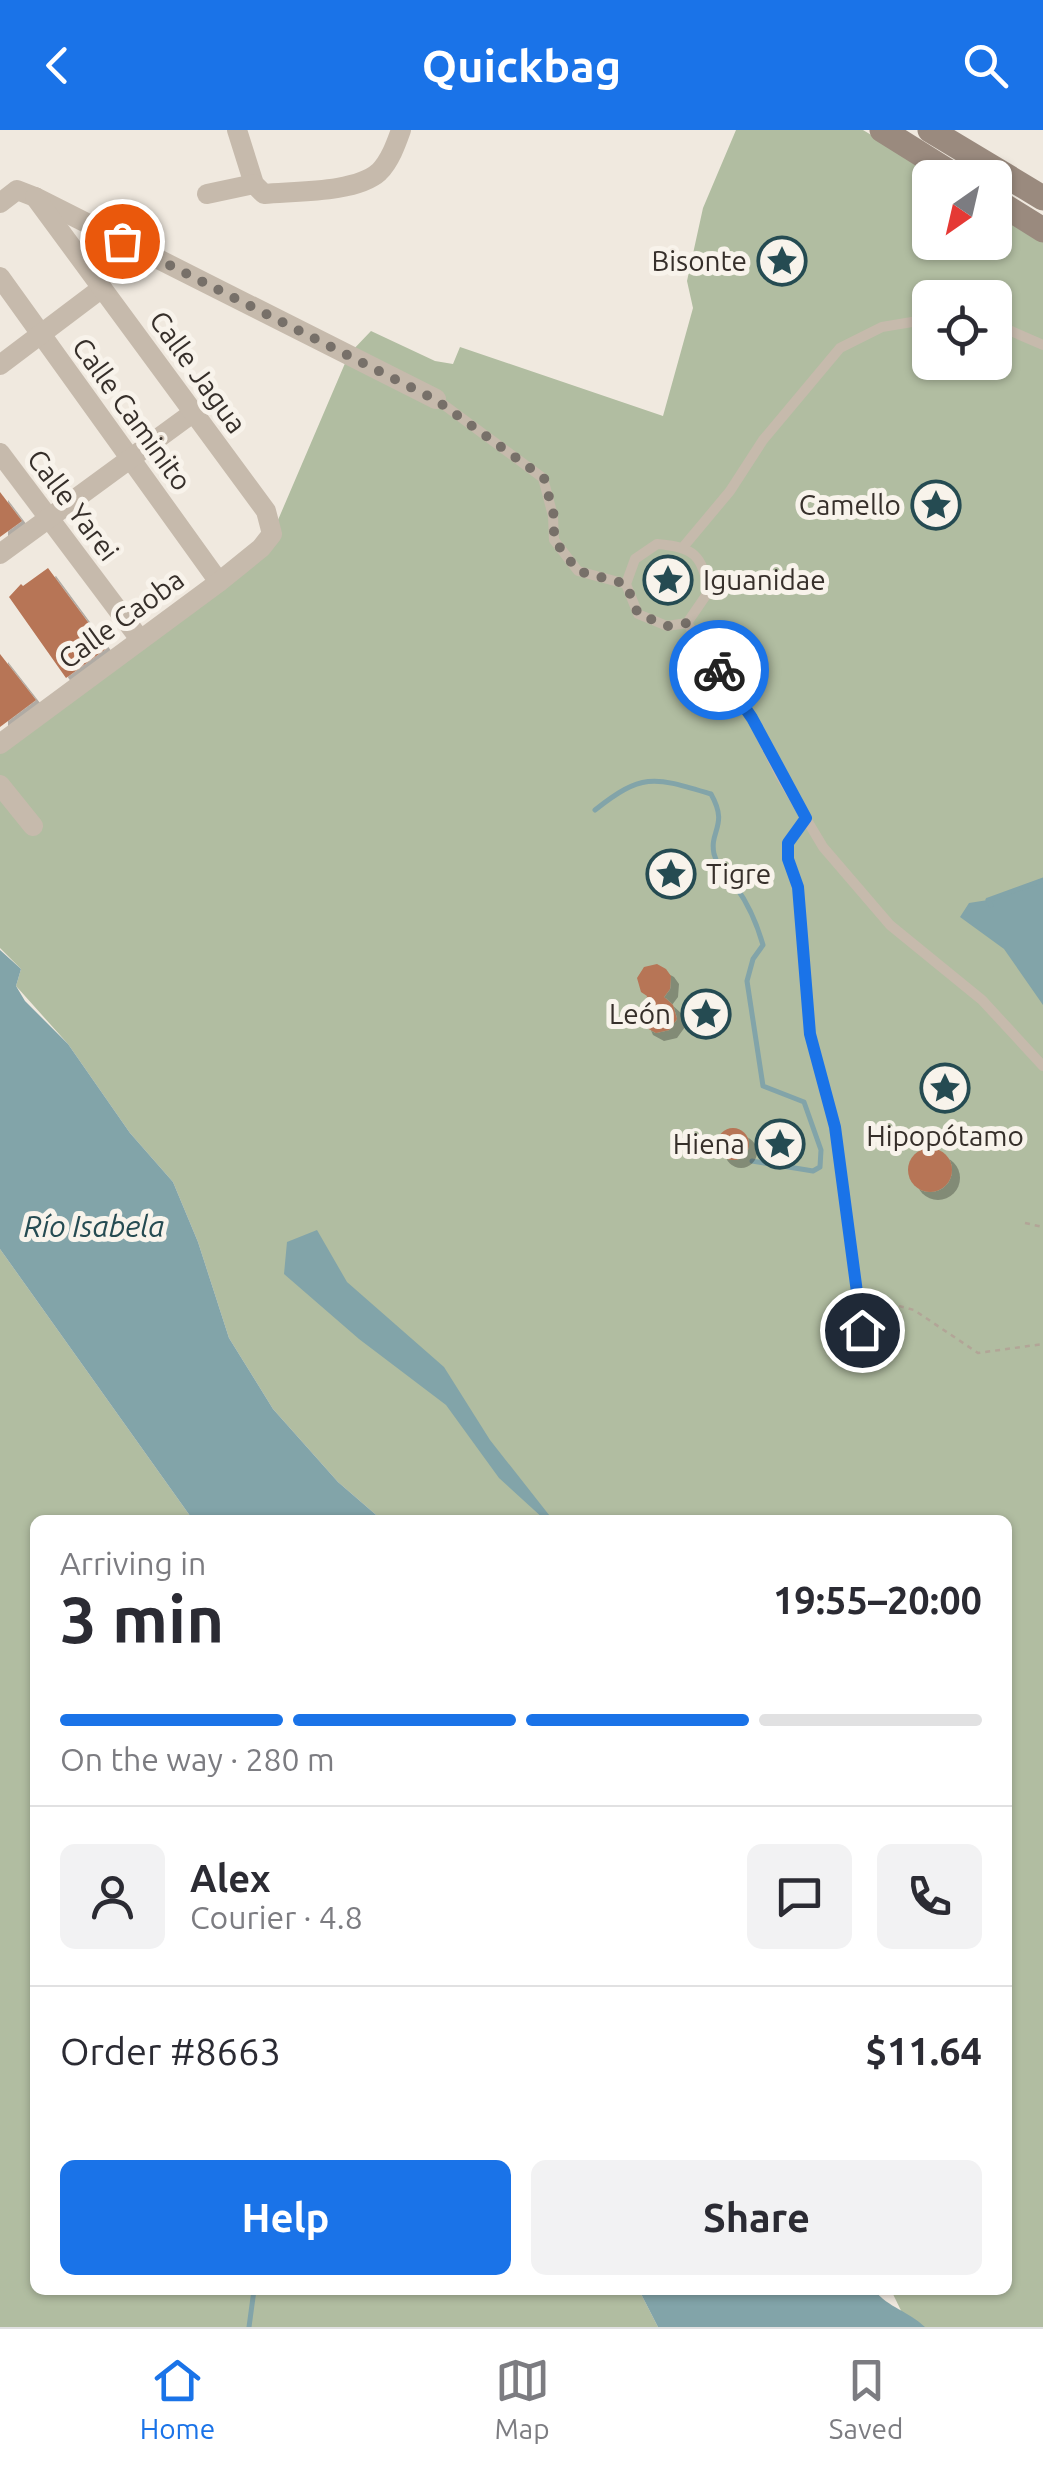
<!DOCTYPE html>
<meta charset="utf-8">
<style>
body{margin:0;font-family:Ubuntu,sans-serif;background:#f2f2f3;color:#2b2b33;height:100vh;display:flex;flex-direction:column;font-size:38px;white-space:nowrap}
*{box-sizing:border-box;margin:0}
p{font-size:32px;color:#7c7c81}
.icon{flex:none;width:55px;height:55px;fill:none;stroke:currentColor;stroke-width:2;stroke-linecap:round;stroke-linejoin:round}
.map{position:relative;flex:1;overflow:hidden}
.details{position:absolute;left:30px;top:1385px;width:982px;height:780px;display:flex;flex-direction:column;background:#fff;border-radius:15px;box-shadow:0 2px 8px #0004}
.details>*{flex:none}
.needle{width:65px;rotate:214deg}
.controls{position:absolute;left:912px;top:30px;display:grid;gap:20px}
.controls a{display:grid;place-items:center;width:100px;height:100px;border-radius:15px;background:#fff;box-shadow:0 2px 8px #0004;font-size:50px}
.pin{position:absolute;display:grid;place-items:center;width:85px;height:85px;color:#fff;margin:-42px;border:5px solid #fff;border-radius:50%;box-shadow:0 2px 10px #0007}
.courier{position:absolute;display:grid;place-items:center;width:100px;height:100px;margin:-50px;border:8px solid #1a73e8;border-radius:50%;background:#fff;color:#222;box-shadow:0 2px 12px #0007}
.overview em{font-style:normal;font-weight:600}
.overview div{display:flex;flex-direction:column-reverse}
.overview{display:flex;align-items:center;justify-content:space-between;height:170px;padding:0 30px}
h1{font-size:65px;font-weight:600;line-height:75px}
.bar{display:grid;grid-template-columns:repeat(4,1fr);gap:15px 10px;align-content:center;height:120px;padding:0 30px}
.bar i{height:12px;border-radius:8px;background:#e1e1e2}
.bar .selected{background:#1a73e8}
.bar p{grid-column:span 4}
.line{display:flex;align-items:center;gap:25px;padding:0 30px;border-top:2px solid #e1e1e2}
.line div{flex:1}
.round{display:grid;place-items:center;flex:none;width:105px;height:105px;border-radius:15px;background:#f2f2f3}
.button{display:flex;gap:20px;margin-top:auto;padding:20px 30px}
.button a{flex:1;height:115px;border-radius:15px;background:#1a73e8;color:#fff;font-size:40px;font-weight:600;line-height:115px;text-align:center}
.button a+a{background:#f2f2f3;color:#2b2b33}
header{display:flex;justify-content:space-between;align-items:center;height:130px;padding:0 30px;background:#1a73e8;color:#fff;font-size:45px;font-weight:600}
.menu{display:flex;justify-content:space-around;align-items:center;height:140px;border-top:2px solid #e1e1e2;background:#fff;font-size:28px;color:#7c7c81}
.menu a{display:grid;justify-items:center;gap:5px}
.menu .selected{color:#1a73e8}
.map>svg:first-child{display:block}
</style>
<header><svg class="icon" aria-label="back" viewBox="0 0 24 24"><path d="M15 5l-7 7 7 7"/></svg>Quickbag<svg class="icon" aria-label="search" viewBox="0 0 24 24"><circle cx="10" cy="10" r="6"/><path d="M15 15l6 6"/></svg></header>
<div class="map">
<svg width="1043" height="2197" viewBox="0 0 1043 2197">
<defs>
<filter id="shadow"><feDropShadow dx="8" dy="8" stdDeviation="0" flood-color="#0004"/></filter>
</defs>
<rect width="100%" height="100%" fill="#f0e9df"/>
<g fill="#b1bda1" fill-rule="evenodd">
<path d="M736,0H863L941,47L930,48V112H995V82L1043,112V2197H909L891,2160H1008V1390H382L338,1352L273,1279L229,1208L198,1112L173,1052L130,1003L68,914L16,856L21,839L0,818V614L272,404L349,224L371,201L435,231L453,234L460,217L663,286L693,178L687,151L703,78ZM930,168H995V232H930Z"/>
<polygon points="0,1119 193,1390 35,1390 35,2160 639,2160 658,2197 0,2197"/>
</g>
<g fill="#82a4a9">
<polygon points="1043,750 1043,875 1004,819 960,787 969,773 988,770"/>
<polygon points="0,820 21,839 16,856 25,871 68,914 130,1003 173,1052 198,1112 229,1208 273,1279 338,1352 382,1390 193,1390 0,1119"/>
<polygon points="317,1100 347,1152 444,1237 490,1310 553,1390 545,1390 499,1348 446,1275 359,1209 284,1144 287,1112"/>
<path d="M639,2160H874C889,2178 908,2181 925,2197H658Z"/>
</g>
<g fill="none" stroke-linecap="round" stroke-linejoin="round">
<g stroke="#82a4a9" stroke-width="5">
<path d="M595,680C643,642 654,647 711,664C729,696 709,700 714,724C718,739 728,746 736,757C749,775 757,794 763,815L753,829L747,851L763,956L804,972L821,1020L820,1037L813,1041L752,1031"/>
<polyline points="991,775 988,770 1043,750"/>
<polyline points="249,2197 254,2160"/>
</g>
</g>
<g fill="#b77556" filter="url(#shadow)">
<polygon points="0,362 22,391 0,407"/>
<polygon points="48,438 107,518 66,548 9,467 21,454 23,456"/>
<polygon points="0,524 36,570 0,597"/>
<polygon points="657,834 666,839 671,846 670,859 664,867 673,875 677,889 669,900 656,903 645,897 642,890 647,866 641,862 637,848 644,837"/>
<circle cx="733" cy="1014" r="16"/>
<circle cx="930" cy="1040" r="22"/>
</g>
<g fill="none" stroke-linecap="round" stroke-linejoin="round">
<g stroke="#b2a597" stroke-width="2.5" stroke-dasharray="5 5" stroke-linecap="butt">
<polyline points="1025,1093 1043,1097"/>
<polyline points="870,1168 914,1180 978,1223 1043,1214"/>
</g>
<g stroke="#c6baac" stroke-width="10">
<polyline points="995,194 1043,215"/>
<polyline points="436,269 543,348 553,386 554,410 578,441 626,454"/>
<path d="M657,414C694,417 702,425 709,461L687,493L667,496L638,484L626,454L635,429Z"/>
<polyline points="684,416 730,361 763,310 840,218 882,197 930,189"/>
<polyline points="687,493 752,588 780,645 823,717 890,795 982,870 1043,936"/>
<polyline points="806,688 788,713 789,729 798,757 810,904 835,997 862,1200"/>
</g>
<g stroke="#c6baac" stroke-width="20">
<path d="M237,0L254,54L264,64C294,61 356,63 379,42C390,31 396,14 401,0"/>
<polyline points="207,64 254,54"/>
<polyline points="0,73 17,60 35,67 436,269"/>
<polyline points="0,147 219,452"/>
<polyline points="0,235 102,158"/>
<polyline points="0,323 139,508"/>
<polyline points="0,424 194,282"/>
<polyline points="0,614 219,452 261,418 272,404 266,381 35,67"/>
<polyline points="0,655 33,696"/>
</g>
<g stroke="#9a8a7e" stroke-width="25">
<polyline points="882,0 959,48"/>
<polyline points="930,0 1043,68"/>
<polyline points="995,70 1043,100"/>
</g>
</g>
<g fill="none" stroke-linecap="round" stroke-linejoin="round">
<polyline stroke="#777069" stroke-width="10" stroke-dasharray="0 18" points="122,111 436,270 544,348 554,386 554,410 578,441 626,454 638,484 668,496 687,493 719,540"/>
<polyline stroke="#1a73e8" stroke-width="12" points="719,540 752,588 806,688 788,713 788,729 798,757 810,904 835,997 862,1200"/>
</g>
<defs>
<g id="sight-ring" transform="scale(2.5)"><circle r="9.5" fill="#f8f3eb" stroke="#254b52" stroke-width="1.5"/><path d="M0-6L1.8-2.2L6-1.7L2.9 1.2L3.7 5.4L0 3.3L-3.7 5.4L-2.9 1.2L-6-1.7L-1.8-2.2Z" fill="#254b52"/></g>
</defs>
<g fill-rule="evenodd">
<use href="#sight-ring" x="782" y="131"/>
<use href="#sight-ring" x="936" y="375"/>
<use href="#sight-ring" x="668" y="450"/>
<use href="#sight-ring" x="671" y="744"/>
<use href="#sight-ring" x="706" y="884"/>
<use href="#sight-ring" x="945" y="958"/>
<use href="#sight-ring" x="780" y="1014"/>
</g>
<g text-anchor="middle" stroke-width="10" stroke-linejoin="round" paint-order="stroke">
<g font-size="28" fill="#362f2a" stroke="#f8f3eb" text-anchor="end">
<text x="747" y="141">Bisonte</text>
<text x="901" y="385">Camello</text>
<text x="703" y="460" text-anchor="start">Iguanidae</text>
<text x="706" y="754" text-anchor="start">Tigre</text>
<text x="671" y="894">León</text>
<text x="945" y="1016" text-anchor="middle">Hipopótamo</text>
<text x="745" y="1024">Hiena</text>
</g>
<g font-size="28" fill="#362f2a" stroke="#f8f3eb">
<text transform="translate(198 242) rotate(54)" y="10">Calle Jagua</text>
<text transform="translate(132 284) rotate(54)" y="10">Calle Caminito</text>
<text transform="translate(73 375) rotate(53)" y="10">Calle Yarei</text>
<text transform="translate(121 489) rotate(-36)" y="10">Calle Caoba</text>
</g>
<g font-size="30" font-style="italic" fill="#254b52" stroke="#f8f3eb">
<text x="94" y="1107">Río Isabela</text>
</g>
</g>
</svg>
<div class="controls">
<a><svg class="needle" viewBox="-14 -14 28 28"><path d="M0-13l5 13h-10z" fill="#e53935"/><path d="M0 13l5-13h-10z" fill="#7c7c81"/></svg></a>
<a><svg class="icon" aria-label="locate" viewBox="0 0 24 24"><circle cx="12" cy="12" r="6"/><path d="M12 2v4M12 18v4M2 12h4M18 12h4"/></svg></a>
</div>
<div class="pin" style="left:122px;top:111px;background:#ea580c"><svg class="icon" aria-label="bag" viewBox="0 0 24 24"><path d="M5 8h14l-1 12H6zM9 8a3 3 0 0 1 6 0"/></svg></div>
<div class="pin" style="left:862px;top:1200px;background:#1f2937"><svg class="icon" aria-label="home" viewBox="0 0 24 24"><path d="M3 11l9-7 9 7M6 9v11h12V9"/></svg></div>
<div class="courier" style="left:719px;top:540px"><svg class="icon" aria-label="bike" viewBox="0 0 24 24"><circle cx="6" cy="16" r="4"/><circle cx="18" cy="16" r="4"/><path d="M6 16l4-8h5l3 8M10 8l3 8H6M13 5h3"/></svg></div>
<section class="details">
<div class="overview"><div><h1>3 min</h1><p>Arriving in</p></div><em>19:55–20:00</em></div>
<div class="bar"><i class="selected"></i><i class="selected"></i><i class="selected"></i><i></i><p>On the way · 280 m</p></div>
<div class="line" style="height:180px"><a class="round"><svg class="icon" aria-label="person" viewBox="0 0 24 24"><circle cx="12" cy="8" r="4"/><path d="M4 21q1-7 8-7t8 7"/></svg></a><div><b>Alex</b><p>Courier · 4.8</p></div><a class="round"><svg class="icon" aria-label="chat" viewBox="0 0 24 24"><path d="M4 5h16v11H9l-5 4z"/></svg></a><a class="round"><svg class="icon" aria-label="phone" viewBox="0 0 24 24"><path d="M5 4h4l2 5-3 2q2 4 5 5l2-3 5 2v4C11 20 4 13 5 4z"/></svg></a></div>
<div class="line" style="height:130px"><div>Order #8663</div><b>$11.64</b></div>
<div class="button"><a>Help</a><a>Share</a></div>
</section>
</div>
<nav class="menu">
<a class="selected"><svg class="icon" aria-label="home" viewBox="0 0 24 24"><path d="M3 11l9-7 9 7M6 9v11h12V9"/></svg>Home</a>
<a><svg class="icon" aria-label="map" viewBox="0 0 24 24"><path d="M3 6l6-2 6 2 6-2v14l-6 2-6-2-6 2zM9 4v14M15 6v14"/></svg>Map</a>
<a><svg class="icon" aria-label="saved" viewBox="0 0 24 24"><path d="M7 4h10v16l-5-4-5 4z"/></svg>Saved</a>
</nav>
